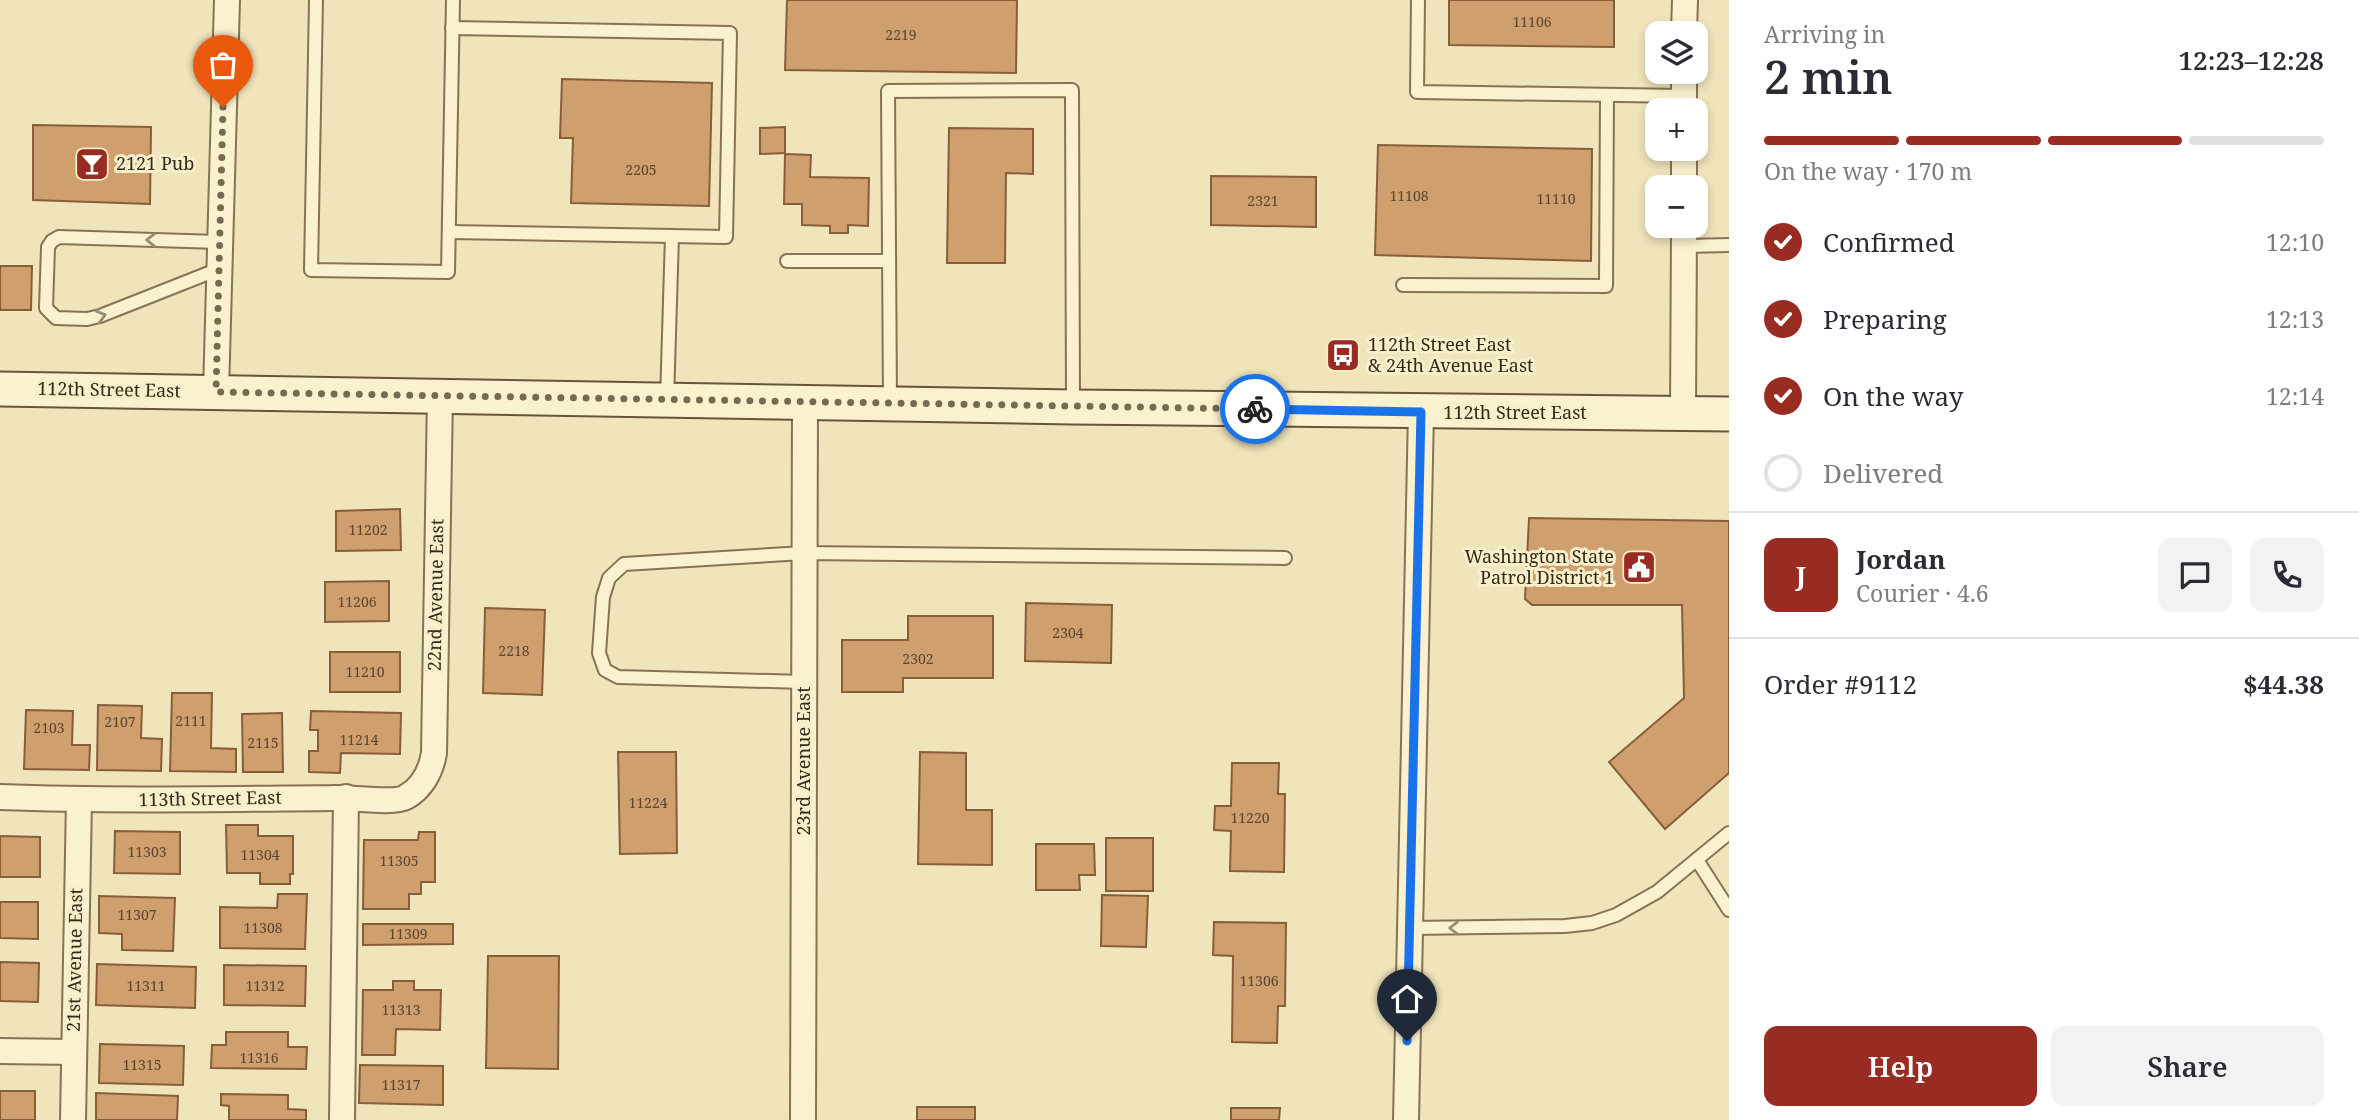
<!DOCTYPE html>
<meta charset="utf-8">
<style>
body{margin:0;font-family:"Noto Serif",serif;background:#f2f2f3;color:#2b2b33;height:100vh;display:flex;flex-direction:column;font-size:26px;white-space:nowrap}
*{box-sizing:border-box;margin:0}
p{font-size:23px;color:#7c7c81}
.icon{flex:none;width:38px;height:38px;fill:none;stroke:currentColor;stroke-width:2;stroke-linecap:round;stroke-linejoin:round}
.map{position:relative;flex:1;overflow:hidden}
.panel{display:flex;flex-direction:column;background:#fff;width:630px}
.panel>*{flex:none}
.buttons{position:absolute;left:1645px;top:21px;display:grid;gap:14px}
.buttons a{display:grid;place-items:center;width:63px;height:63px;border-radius:14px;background:#fff;box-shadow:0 4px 10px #0003;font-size:35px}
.pin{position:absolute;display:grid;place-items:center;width:60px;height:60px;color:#fff;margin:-72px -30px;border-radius:50% 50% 50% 0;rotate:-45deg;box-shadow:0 0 7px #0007}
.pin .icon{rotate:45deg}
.courier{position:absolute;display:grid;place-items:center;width:70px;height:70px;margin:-35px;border:5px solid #1a73e8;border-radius:50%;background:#fff;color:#222;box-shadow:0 2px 9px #0007}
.overview em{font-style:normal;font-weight:600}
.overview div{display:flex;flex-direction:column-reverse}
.overview{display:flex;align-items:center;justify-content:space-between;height:119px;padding:0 35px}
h1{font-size:46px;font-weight:600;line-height:52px}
.bar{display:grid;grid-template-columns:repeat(4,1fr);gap:10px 7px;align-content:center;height:84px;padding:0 35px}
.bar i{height:9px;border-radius:5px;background:#e1e1e2}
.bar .selected{background:#982b22}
.bar p{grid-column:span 4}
.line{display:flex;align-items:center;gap:18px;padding:0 35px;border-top:2px solid #e1e1e2}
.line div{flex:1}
.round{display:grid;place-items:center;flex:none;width:74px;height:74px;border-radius:14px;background:#f2f2f3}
ol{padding:0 35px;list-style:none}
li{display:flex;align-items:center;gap:21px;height:77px}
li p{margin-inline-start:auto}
li .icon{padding:7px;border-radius:50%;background:#982b22;color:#fff;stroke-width:4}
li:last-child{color:#7c7c81}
li i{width:38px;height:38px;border:4px solid #e1e1e2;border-radius:50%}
.action{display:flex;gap:14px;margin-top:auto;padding:14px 35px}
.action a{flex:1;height:80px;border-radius:14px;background:#982b22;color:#fff;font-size:28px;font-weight:600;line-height:80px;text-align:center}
.action a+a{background:#f2f2f3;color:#2b2b33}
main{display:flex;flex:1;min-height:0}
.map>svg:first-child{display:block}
</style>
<main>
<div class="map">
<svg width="1729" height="1120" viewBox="0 0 1729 1120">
<rect width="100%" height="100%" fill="#efe4ba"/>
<g fill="#d09f6e" stroke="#875e39" stroke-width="2">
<polygon points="787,0 1017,0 1016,73 785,70"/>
<polygon points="1449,0 1614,0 1614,47 1449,45"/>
<polygon points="562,79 712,83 709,206 571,203 573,138 560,138"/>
<polygon points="33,125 151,127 150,204 33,200"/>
<polygon points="785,127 785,153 760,154 760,128"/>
<polygon points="949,128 1033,129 1033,174 1006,173 1005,263 947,263"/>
<polygon points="1378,145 1592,149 1591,261 1375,255"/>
<polygon points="785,154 811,155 810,177 869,178 868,226 848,225 848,233 830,233 830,226 802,225 802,204 784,204"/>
<polygon points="1211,176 1316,177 1316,227 1211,225"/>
<polygon points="0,266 32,266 31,310 0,310"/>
<polygon points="400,509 401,550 336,551 336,511"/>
<polygon points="1529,518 1729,521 1729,773 1665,829 1609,762 1684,698 1682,605 1532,605 1525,599"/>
<polygon points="389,581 389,621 325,622 325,582"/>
<polygon points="1026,603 1112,605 1111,663 1025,661"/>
<polygon points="485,608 545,610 542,695 483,693"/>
<polygon points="908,616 993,616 993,678 903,678 903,692 842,692 842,640 908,640"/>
<rect x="330" y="652" width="70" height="40"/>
<polygon points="172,693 212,693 211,748 236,749 236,772 170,771"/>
<polygon points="98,705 142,706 141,738 162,739 161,771 97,770"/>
<polygon points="26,710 73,711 72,745 90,745 89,770 24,769"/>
<polygon points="311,711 401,713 400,754 341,753 340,773 309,772 309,751 318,751 318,730 310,730"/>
<polygon points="282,713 283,772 243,772 242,714"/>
<polygon points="618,752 676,752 677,853 620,854"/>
<polygon points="920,752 966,753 966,810 992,810 992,865 918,864"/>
<polygon points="1232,763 1279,763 1278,794 1285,794 1284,872 1230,871 1231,831 1214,830 1215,806 1231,806"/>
<polygon points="226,825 258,825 258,836 293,836 293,874 290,874 290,884 260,884 260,873 227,873"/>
<polygon points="115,831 180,832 180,874 114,873"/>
<polygon points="419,832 435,832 435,882 421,882 421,894 409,894 409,909 363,909 364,840 418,840"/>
<polygon points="0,836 40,837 40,877 0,877"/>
<rect x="1106" y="838" width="47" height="53"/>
<polygon points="1036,844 1094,844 1095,875 1079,875 1080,890 1036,890"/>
<polygon points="278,894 307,894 305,949 220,948 220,907 277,908"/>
<polygon points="1102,895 1148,896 1146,947 1101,946"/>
<polygon points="99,896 175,898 173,951 122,950 122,934 99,933"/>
<polygon points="0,902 38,902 38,939 0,938"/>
<polygon points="1214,922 1286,923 1285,1006 1278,1006 1277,1043 1232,1042 1233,956 1213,955"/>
<polygon points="363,924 453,924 453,944 363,945"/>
<polygon points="488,956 559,956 558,1069 486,1068"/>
<polygon points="0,962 39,963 38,1002 0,1001"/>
<polygon points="97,964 196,967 195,1008 96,1005"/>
<polygon points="224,965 306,966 305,1006 224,1005"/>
<polygon points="393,981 414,981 414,990 441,990 440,1030 396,1029 395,1055 362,1055 363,990 393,990"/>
<polygon points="226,1032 288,1032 288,1047 307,1047 306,1069 211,1068 212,1045 226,1045"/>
<polygon points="100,1044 184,1046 183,1085 99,1083"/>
<polygon points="360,1065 443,1066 443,1105 359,1103"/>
<rect x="0" y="1091" width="35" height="29"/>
<polygon points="96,1093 178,1096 177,1120 96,1120"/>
<polygon points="221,1094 288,1095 288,1109 306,1110 306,1120 229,1120 229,1106 221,1105"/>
<rect x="917" y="1107" width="58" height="13"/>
<polygon points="1231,1108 1280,1108 1279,1120 1231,1120"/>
</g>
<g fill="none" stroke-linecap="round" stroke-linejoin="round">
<g stroke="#877354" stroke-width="16">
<g id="lane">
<polyline points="316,0 311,270 448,272 453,0"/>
<polyline points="1418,0 1417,92 1684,96"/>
<polyline points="449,232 726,237 730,33 452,28"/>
<polyline points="1684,246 1729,245"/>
<polyline points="787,261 889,261"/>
<polyline points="219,269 100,316 87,319 56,318 46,308 48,247 52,241 59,237 219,242"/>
<polyline points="1403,285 1606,286 1607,95"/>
<polyline points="667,400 672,236"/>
<polyline points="890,403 888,91 1072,90 1073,406"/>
<polyline points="804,682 618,677 605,670 599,653 603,597 609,578 624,564 804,553 1285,558"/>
<polyline points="1697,860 1729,910"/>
<polyline points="1409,928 1565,926 1592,923 1616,915 1657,892 1729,833"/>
</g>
</g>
<g stroke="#877354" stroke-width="28">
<g id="street">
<polyline points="1684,33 1685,0"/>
<polyline points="1684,110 1684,72"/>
<polyline points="1684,187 1684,149"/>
<polyline points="216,392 227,0"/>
<polyline points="1683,413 1684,226"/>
<path d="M0,797C111,801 221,799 332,798C348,797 395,804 406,797C422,788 431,771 434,753L440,396"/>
<polyline points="0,1051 74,1052"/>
<polyline points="73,1120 79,800"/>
<polyline points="342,1120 346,797"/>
<polyline points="803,1120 805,403"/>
<polyline points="1406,1120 1421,412"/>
</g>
</g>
<g stroke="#685438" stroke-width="37">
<polyline id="secondary" points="0,389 1073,407 1729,414"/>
</g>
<use href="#lane" stroke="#faf1ce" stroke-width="12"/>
<use href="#street" stroke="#faf1ce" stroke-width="24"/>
<use href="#secondary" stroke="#faf1ce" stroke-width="33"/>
</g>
<defs><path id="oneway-chevron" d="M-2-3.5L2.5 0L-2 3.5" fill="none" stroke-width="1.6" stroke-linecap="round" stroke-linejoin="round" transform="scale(1.75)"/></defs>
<g stroke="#988d74">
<use href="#oneway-chevron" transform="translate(151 240) rotate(-179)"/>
<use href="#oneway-chevron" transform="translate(101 316) rotate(-15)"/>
<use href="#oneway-chevron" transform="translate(1454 928) rotate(180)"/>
</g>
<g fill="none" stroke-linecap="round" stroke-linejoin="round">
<polyline stroke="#766a52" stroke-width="7" stroke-dasharray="0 12.6" points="223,107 216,392 1255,409"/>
<polyline stroke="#1a73e8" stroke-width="9" points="1255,409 1421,412 1407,1041"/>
</g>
<defs>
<g id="bar-square" transform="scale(1.75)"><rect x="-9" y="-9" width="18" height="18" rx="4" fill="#982b22" stroke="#f7eeca"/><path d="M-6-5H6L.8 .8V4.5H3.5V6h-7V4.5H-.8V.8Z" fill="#fff"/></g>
<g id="bus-square" transform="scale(1.75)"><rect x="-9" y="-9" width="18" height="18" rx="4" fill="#982b22" stroke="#f7eeca"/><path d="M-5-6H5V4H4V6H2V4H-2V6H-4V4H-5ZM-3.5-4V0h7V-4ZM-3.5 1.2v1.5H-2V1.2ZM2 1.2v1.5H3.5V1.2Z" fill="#fff"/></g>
<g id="civic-square" transform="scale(1.75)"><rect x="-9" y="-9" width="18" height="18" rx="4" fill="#982b22" stroke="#f7eeca"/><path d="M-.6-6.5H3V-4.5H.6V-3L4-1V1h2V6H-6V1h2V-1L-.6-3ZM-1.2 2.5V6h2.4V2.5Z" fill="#fff"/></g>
</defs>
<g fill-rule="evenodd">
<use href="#bar-square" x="92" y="164"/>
<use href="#bus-square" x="1343" y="355"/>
<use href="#civic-square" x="1639" y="567"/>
</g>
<g text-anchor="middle" stroke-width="6" stroke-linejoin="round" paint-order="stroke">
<g font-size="14" fill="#5c462f">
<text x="1532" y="27">11106</text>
<text x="901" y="40">2219</text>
<text x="641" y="175">2205</text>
<text x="1409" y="201">11108</text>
<text x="1556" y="204">11110</text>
<text x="1263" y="206">2321</text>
<text x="368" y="535">11202</text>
<text x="357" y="607">11206</text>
<text x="1068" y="638">2304</text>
<text x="514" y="656">2218</text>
<text x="918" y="664">2302</text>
<text x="365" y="677">11210</text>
<text x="191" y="726">2111</text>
<text x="120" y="727">2107</text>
<text x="49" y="733">2103</text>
<text x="359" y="745">11214</text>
<text x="263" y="748">2115</text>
<text x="648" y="808">11224</text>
<text x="1250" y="823">11220</text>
<text x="147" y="857">11303</text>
<text x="260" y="860">11304</text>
<text x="399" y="866">11305</text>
<text x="137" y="920">11307</text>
<text x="263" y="933">11308</text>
<text x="408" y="939">11309</text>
<text x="1259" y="986">11306</text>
<text x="146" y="991">11311</text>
<text x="265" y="991">11312</text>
<text x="401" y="1015">11313</text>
<text x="259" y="1063">11316</text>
<text x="142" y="1070">11315</text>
<text x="401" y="1090">11317</text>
</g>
<g font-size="18" fill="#35291a" stroke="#f7eeca" text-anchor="start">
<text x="116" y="170">2121 Pub</text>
<text x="1368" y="351">112th Street East<tspan x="1368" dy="21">&amp; 24th Avenue East</tspan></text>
<text x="1614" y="563" text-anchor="end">Washington State<tspan x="1614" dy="21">Patrol District 1</tspan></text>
</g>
<g font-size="18" fill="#35291a" stroke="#f7eeca">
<text transform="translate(109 390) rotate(1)" y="6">112th Street East</text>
<text x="1515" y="419">112th Street East</text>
<text transform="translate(436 595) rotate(-89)" y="6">22nd Avenue East</text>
<text transform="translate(804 761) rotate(-90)" y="6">23rd Avenue East</text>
<text transform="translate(210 799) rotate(-1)" y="6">113th Street East</text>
<text transform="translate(75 960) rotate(-89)" y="6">21st Avenue East</text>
</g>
</g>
</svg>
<div class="buttons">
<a><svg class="icon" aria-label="layers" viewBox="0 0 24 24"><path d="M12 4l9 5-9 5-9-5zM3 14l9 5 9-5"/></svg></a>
<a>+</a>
<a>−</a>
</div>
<div class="pin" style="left:223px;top:107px;background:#ea580c"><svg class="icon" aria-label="bag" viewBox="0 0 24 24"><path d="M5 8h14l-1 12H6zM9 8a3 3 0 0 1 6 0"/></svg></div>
<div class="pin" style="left:1407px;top:1041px;background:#1f2937"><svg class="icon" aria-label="home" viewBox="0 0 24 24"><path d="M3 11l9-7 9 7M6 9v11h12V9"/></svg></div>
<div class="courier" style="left:1255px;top:409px"><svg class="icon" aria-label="bike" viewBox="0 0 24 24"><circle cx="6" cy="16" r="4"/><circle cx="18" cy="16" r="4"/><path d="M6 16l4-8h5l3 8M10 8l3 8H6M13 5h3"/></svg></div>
</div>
<section class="panel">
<div class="overview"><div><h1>2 min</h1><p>Arriving in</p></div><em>12:23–12:28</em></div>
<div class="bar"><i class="selected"></i><i class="selected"></i><i class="selected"></i><i></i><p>On the way · 170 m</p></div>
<ol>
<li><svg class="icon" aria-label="check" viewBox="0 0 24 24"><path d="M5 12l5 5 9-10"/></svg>Confirmed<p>12:10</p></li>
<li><svg class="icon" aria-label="check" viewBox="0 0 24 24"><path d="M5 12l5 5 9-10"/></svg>Preparing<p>12:13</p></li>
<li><svg class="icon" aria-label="check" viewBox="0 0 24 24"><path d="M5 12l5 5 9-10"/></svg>On the way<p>12:14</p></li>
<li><i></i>Delivered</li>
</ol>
<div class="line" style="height:126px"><b class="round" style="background:#982b22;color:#fff">J</b><div><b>Jordan</b><p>Courier · 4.6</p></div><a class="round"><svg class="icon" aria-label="chat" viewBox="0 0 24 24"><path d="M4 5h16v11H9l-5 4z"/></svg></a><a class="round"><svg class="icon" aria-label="phone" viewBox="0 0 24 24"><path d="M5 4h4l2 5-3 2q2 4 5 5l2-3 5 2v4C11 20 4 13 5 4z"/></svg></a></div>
<div class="line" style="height:91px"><div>Order #9112</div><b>$44.38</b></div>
<div class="action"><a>Help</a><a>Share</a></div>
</section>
</main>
